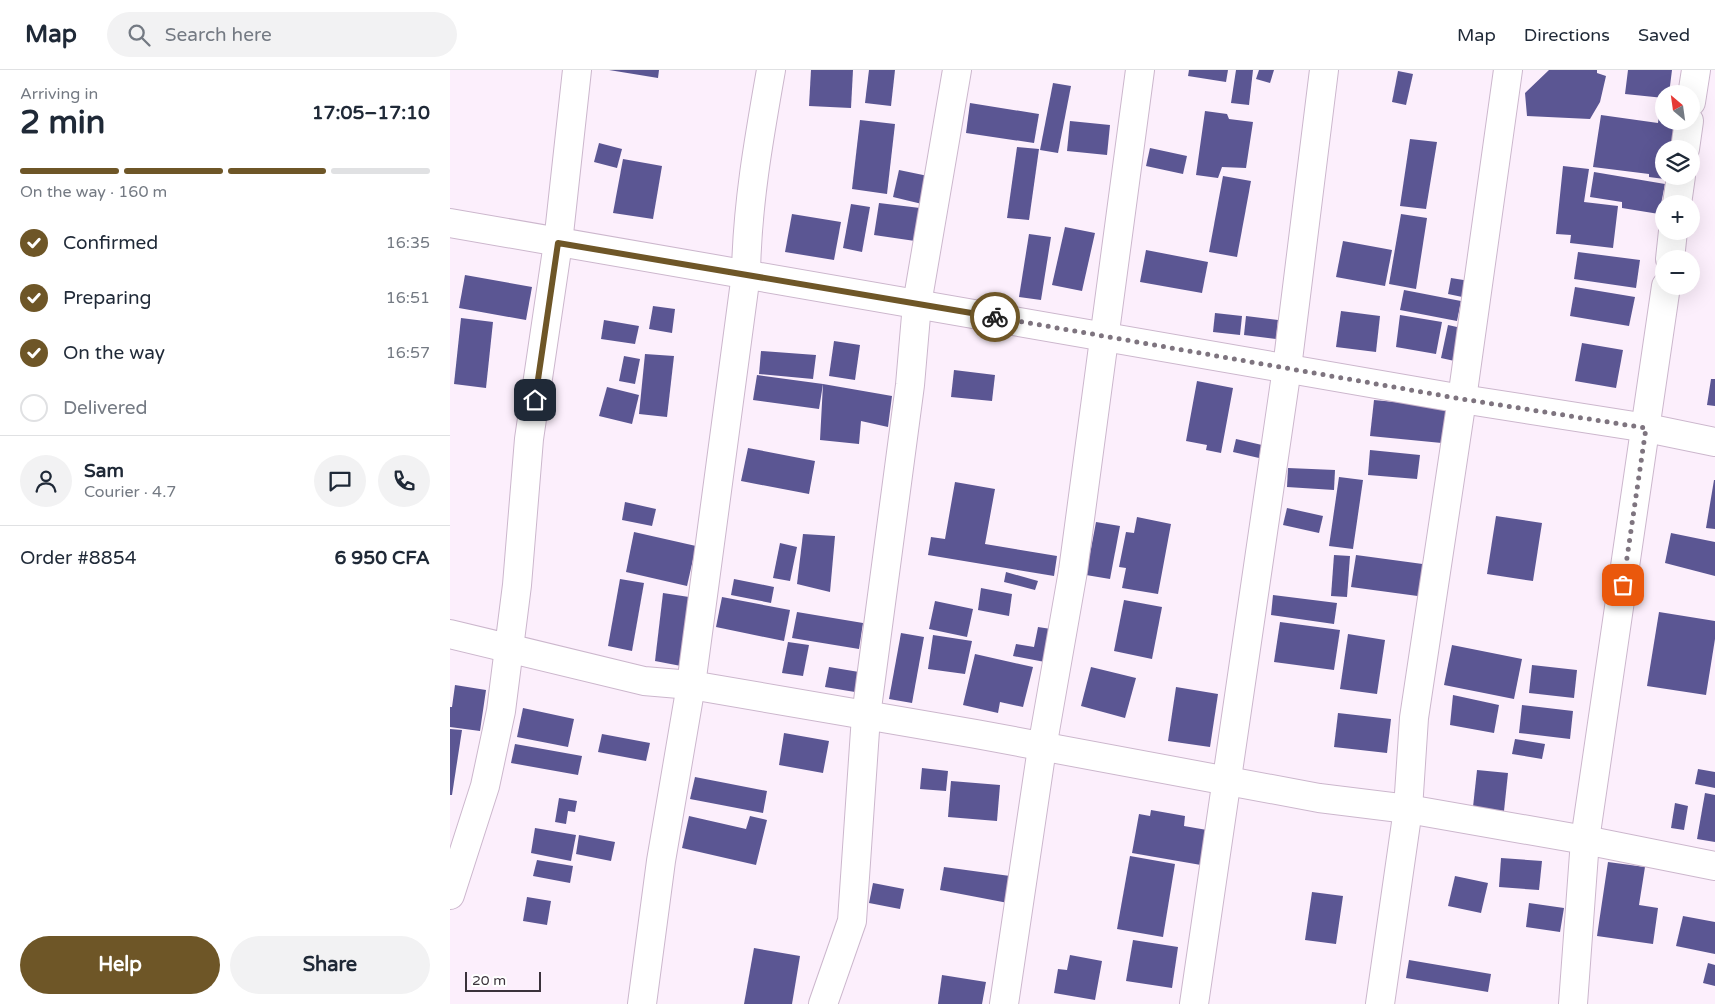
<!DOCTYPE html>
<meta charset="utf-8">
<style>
body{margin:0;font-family:"Varela Round",sans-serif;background:#f2f2f3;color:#1f2937;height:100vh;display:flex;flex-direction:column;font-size:19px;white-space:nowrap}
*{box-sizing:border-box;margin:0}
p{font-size:16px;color:#747a83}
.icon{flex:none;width:28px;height:28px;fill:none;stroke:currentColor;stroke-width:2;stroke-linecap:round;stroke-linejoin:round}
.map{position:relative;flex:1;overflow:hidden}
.side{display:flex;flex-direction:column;background:#fff;width:450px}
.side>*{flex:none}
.needle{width:32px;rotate:331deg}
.tools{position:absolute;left:1205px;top:15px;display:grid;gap:10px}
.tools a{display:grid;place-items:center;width:45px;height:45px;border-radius:50%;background:#fff;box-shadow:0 5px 20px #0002;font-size:25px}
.scale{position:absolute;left:15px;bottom:12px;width:76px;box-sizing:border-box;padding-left:5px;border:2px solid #3a323b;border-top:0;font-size:14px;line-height:18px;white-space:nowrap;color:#3a323b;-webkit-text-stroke:4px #fff;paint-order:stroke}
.pin{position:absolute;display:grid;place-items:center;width:42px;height:42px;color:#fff;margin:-21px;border-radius:10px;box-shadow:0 2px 8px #0006}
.courier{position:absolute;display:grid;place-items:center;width:50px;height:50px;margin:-25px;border:4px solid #6e5627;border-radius:50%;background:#fff;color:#222;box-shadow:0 1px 6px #0007}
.headline em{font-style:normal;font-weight:700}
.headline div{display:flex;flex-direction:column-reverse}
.headline{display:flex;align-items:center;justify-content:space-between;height:85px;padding:0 20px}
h1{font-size:32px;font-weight:700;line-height:38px}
.bar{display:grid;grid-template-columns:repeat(4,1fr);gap:8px 5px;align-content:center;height:60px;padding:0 20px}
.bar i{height:6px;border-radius:4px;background:#e0e1e3}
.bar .current{background:#6e5627}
.bar p{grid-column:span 4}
.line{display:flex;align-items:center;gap:12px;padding:0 20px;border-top:1px solid #e0e1e3}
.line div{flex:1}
.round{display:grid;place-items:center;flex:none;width:52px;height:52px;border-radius:26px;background:#f2f2f3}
ol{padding:0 20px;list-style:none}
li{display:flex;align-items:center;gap:15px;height:55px}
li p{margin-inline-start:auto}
li .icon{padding:5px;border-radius:50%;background:#6e5627;color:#fff;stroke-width:4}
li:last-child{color:#747a83}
li i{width:28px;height:28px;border:2px solid #e0e1e3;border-radius:50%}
.primary-button{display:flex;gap:10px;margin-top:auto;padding:10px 20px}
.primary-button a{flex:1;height:58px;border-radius:30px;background:#6e5627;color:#fff;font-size:20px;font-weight:700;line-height:58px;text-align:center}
.primary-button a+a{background:#f2f2f3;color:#1f2937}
header{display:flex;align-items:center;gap:30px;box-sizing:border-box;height:70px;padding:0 25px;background:#fff;border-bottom:1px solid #e0e1e3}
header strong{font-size:24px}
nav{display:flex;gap:28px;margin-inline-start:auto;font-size:18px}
.search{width:350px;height:45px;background:#f2f2f3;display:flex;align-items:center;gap:12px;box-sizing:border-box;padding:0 18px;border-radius:28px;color:#747a83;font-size:19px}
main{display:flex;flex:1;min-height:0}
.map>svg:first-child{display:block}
</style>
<header>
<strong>Map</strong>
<div class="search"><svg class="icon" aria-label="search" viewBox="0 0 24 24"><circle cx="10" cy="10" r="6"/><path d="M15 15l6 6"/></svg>Search here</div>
<nav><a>Map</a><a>Directions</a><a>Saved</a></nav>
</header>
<main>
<section class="side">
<div class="headline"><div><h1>2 min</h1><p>Arriving in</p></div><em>17:05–17:10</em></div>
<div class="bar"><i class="current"></i><i class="current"></i><i class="current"></i><i></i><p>On the way · 160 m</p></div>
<ol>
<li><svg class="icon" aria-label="check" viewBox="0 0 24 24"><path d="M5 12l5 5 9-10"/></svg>Confirmed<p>16:35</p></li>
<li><svg class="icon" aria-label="check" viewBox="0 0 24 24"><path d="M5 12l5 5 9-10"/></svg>Preparing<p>16:51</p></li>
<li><svg class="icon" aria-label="check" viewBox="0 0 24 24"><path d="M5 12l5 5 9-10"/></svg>On the way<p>16:57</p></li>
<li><i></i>Delivered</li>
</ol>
<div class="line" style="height:90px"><a class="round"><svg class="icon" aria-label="person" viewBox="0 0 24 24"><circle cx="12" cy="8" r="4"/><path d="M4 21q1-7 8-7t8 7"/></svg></a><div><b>Sam</b><p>Courier · 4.7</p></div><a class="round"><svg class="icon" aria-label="chat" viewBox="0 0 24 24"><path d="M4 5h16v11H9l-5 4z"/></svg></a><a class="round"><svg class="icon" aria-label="phone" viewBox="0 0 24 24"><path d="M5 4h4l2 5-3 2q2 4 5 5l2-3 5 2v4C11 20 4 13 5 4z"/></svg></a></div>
<div class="line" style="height:65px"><div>Order #8854</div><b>6 950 CFA</b></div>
<div class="primary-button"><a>Help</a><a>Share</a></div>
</section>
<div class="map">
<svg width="1265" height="934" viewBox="0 0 1265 934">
<rect width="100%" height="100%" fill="#fceffc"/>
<g fill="#5b5693">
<polygon points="159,0 209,0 208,8"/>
<polygon points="361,0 403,0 401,38 359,36"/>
<polygon points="419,0 445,0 441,36 415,33"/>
<polygon points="739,0 778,0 776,12 738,6"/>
<polygon points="786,0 803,0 799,35 781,33"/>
<polygon points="809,0 824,0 820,13 806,9"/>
<polygon points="1099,0 1147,0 1147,3 1156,6 1150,32 1140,49 1077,46 1075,23"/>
<polygon points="1178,0 1222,0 1219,24 1214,24 1214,28 1175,24"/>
<polygon points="948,1 963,4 956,35 942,32"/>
<polygon points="603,13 621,16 608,83 590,80"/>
<polygon points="520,33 589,44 584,73 516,63"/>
<polygon points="755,41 777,44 779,49 803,52 796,98 772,97 768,108 746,105"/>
<polygon points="1151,45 1208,53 1209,45 1214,46 1214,51 1231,51 1227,79 1214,79 1214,106 1223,106 1222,110 1199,107 1199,104 1143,97"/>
<polygon points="410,50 445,54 437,124 402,119"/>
<polygon points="620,51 660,55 657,85 617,81"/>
<polygon points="960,69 987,72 976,139 950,136"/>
<polygon points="149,73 172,79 167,98 144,92"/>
<polygon points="567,77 589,79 579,150 557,148"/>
<polygon points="700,78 737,86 733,104 696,96"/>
<polygon points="173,89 212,96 203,149 163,143"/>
<polygon points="1113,96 1139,99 1134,132 1168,136 1163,178 1120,173 1121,165 1106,164"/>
<polygon points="449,100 478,106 472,134 443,127"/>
<polygon points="1144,102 1215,114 1209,144 1172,138 1172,132 1140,127"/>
<polygon points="773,106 801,111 787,187 759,182"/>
<polygon points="429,133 470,138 465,171 424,165"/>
<polygon points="401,134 420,137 412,182 393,178"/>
<polygon points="342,144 391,152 384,190 335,182"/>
<polygon points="951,144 977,148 966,219 939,214"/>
<polygon points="615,157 645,163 632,221 602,215"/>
<polygon points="579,164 601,167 591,230 569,227"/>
<polygon points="893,171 942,180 935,216 886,207"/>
<polygon points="696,180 758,192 752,223 690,212"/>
<polygon points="1128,182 1190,190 1186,218 1124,209"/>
<polygon points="15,205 82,217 76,250 9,238"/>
<polygon points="1001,208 1026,212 1022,229 998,224"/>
<polygon points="1125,217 1185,227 1179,256 1120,246"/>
<polygon points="954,220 1011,231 1007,251 950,240"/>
<polygon points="203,236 225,239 222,263 199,259"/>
<polygon points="891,241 930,246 926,282 886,277"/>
<polygon points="765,243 792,246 790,265 763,262"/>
<polygon points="950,245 992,252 986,284 946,277"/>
<polygon points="796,246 828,250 826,269 794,265"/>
<polygon points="11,248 43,252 36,318 4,314"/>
<polygon points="154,250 189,256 185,274 151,269"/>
<polygon points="998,255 1016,259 1009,292 991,288"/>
<polygon points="384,271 410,275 405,310 379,306"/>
<polygon points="1132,273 1173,280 1166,318 1125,311"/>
<polygon points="311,281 366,285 363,309 309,304"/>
<polygon points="195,284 224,286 217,347 189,344"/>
<polygon points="174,286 190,289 185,314 169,311"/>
<polygon points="504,300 545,305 542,331 501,327"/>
<polygon points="307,305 373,314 369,339 303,330"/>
<polygon points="1261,309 1265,309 1265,336 1257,335"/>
<polygon points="747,311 783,318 771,383 756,380 757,375 736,371"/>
<polygon points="373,314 442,326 438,357 411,351 409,374 370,370"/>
<polygon points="157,317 189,325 182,354 149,346"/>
<polygon points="924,330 1006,338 1002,374 920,366"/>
<polygon points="786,369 812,375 809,388 783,382"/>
<polygon points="298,378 365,391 359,424 291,411"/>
<polygon points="920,380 970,385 967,409 918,405"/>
<polygon points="838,398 885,400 884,420 837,417"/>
<polygon points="889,407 913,410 903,479 879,476"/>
<polygon points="1264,410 1265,410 1265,459 1256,458"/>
<polygon points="505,412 545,419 535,474 607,486 604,506 478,485 481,467 495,469"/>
<polygon points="175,432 206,439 202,456 172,450"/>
<polygon points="837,438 873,446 869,463 833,455"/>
<polygon points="1046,446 1092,453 1083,511 1037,504"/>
<polygon points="687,447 721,454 708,524 672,518 676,498 669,497 676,462 684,463"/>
<polygon points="646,452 670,456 660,509 636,505"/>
<polygon points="184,462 246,476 237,516 176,502"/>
<polygon points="1221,463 1265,472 1265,506 1215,493"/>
<polygon points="353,464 385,466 380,522 347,514"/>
<polygon points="330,473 347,477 340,511 323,508"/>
<polygon points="884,485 900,486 897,527 881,526"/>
<polygon points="906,485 980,495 975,527 901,517"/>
<polygon points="556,502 588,511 585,520 554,512"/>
<polygon points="170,509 194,513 182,581 158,576"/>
<polygon points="284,509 324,517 321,533 281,525"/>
<polygon points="531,518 562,524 559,546 528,540"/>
<polygon points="213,523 239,527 231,596 205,591"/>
<polygon points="823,525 887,533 884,554 821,545"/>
<polygon points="272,527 340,540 334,571 266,557"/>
<polygon points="674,530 712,537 702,589 664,581"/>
<polygon points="485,531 523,539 517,567 479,559"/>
<polygon points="347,542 413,553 409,579 342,568"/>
<polygon points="1209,542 1265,551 1265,569 1256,625 1197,616"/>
<polygon points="830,552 890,560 884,600 824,592"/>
<polygon points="588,557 601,559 595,592 563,586 566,574 584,577"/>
<polygon points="451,563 474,567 462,633 439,629"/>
<polygon points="898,564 935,570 927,624 890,619"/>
<polygon points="483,565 522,571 515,604 478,599"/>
<polygon points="338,572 359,575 353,606 332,603"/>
<polygon points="1002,575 1072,589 1064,629 994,615"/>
<polygon points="525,584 583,597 573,637 550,632 548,643 513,635"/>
<polygon points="1082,595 1127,600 1124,628 1079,623"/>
<polygon points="379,597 409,602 405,622 375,617"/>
<polygon points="641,597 686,608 675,648 631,636"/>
<polygon points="5,615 36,620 30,661 0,657 0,637 2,637"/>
<polygon points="726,617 768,624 760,677 718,671"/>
<polygon points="1003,625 1049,635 1044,663 1000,655"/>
<polygon points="1072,635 1123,641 1120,669 1069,663"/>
<polygon points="73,638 124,649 118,677 67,667"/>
<polygon points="888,643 941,649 937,683 884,677"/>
<polygon points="0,659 12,660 2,725 0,725"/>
<polygon points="334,663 379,671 373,703 329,695"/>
<polygon points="152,664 200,673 196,691 148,682"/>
<polygon points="1065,669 1095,674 1092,689 1062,684"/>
<polygon points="65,674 132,686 128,705 61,693"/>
<polygon points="472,698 498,701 496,721 470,719"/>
<polygon points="1248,699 1265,702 1265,718 1245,714"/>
<polygon points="1027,700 1058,703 1054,741 1023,737"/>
<polygon points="245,707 317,721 313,743 240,729"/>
<polygon points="501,711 550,715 547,751 498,747"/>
<polygon points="1255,723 1265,725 1265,772 1247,769"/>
<polygon points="109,728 127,731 125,742 118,741 116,754 105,752"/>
<polygon points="1225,733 1238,736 1234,760 1221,758"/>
<polygon points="701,740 735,746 734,756 757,760 751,795 682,783 689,744 700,746"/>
<polygon points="239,746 296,759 300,746 317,750 306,795 232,778"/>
<polygon points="85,758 126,765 121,791 81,783"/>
<polygon points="129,765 165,772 161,791 126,784"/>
<polygon points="680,786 725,794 713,867 667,859"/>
<polygon points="1051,788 1092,791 1089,820 1049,817"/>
<polygon points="87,790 123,796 120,813 83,806"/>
<polygon points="1158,792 1195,797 1189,835 1208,838 1203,874 1147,866"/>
<polygon points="494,797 560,806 558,833 490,820"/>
<polygon points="1005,806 1038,813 1031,843 998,836"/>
<polygon points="423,813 454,819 450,839 419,833"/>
<polygon points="862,822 893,826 886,874 855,870"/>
<polygon points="77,827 101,831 97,855 73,851"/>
<polygon points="1079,833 1114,838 1110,862 1076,857"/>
<polygon points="1233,846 1265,852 1265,884 1226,876"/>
<polygon points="683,870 728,877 722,918 676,911"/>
<polygon points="304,878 350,886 342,934 294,934"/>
<polygon points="620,885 652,891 645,930 604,923 608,899 617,900"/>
<polygon points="959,890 1041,904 1038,922 956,908"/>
<polygon points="1258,893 1265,895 1265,916 1253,913"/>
<polygon points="492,905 536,912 532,934 488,934"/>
</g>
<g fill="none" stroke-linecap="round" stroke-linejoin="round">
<g stroke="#ccb7cd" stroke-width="30">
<g id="minor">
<polyline points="1241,32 1246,0"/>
<polyline points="1235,79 1239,51"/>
<polyline points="1227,134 1231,106"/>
<polyline points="0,153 1012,329 1197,358 1265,372"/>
<polyline points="1220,189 1223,161"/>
<polyline points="0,564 194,611 241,615 526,664 869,728 958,739 1135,770 1265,796"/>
<polyline points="0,825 35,716 51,641 67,515 79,369 108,173 127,0"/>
<path d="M192,934L211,791L241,615L296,204C297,135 309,68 321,0"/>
<polyline points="373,934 402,851 416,646 460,315 467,234 507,0"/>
<polyline points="554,934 592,678 623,501 690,0"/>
<polyline points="744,934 837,298 874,0"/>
<polyline points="930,934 958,739 964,648 1012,329 1058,0"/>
<polyline points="1123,934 1135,770 1216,216"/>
</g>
</g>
<use href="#minor" stroke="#fff" stroke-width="28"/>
</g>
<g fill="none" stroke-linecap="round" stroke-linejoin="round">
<polyline stroke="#7e747f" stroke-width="5" stroke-dasharray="0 9" points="545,247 1012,329 1196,358 1173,515"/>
<polyline stroke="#6e5627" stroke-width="6" points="85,330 108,173 545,247"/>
</g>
</svg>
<div class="tools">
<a><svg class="needle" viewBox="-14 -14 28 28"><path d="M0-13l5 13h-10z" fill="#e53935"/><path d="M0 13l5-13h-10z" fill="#747a83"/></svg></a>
<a><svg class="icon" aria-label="layers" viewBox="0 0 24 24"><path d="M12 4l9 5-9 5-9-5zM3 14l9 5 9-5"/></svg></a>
<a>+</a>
<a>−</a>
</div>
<div class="scale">20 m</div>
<div class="pin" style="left:1173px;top:515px;background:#ea580c"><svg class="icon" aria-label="bag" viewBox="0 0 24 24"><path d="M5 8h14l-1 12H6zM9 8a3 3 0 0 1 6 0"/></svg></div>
<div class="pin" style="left:85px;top:330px;background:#1f2937"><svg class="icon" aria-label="home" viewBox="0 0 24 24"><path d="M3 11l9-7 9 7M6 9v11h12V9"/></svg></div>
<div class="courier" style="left:545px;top:247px"><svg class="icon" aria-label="bike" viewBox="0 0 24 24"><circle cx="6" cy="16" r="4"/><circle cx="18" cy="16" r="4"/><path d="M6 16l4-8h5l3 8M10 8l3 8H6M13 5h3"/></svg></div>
</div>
</main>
